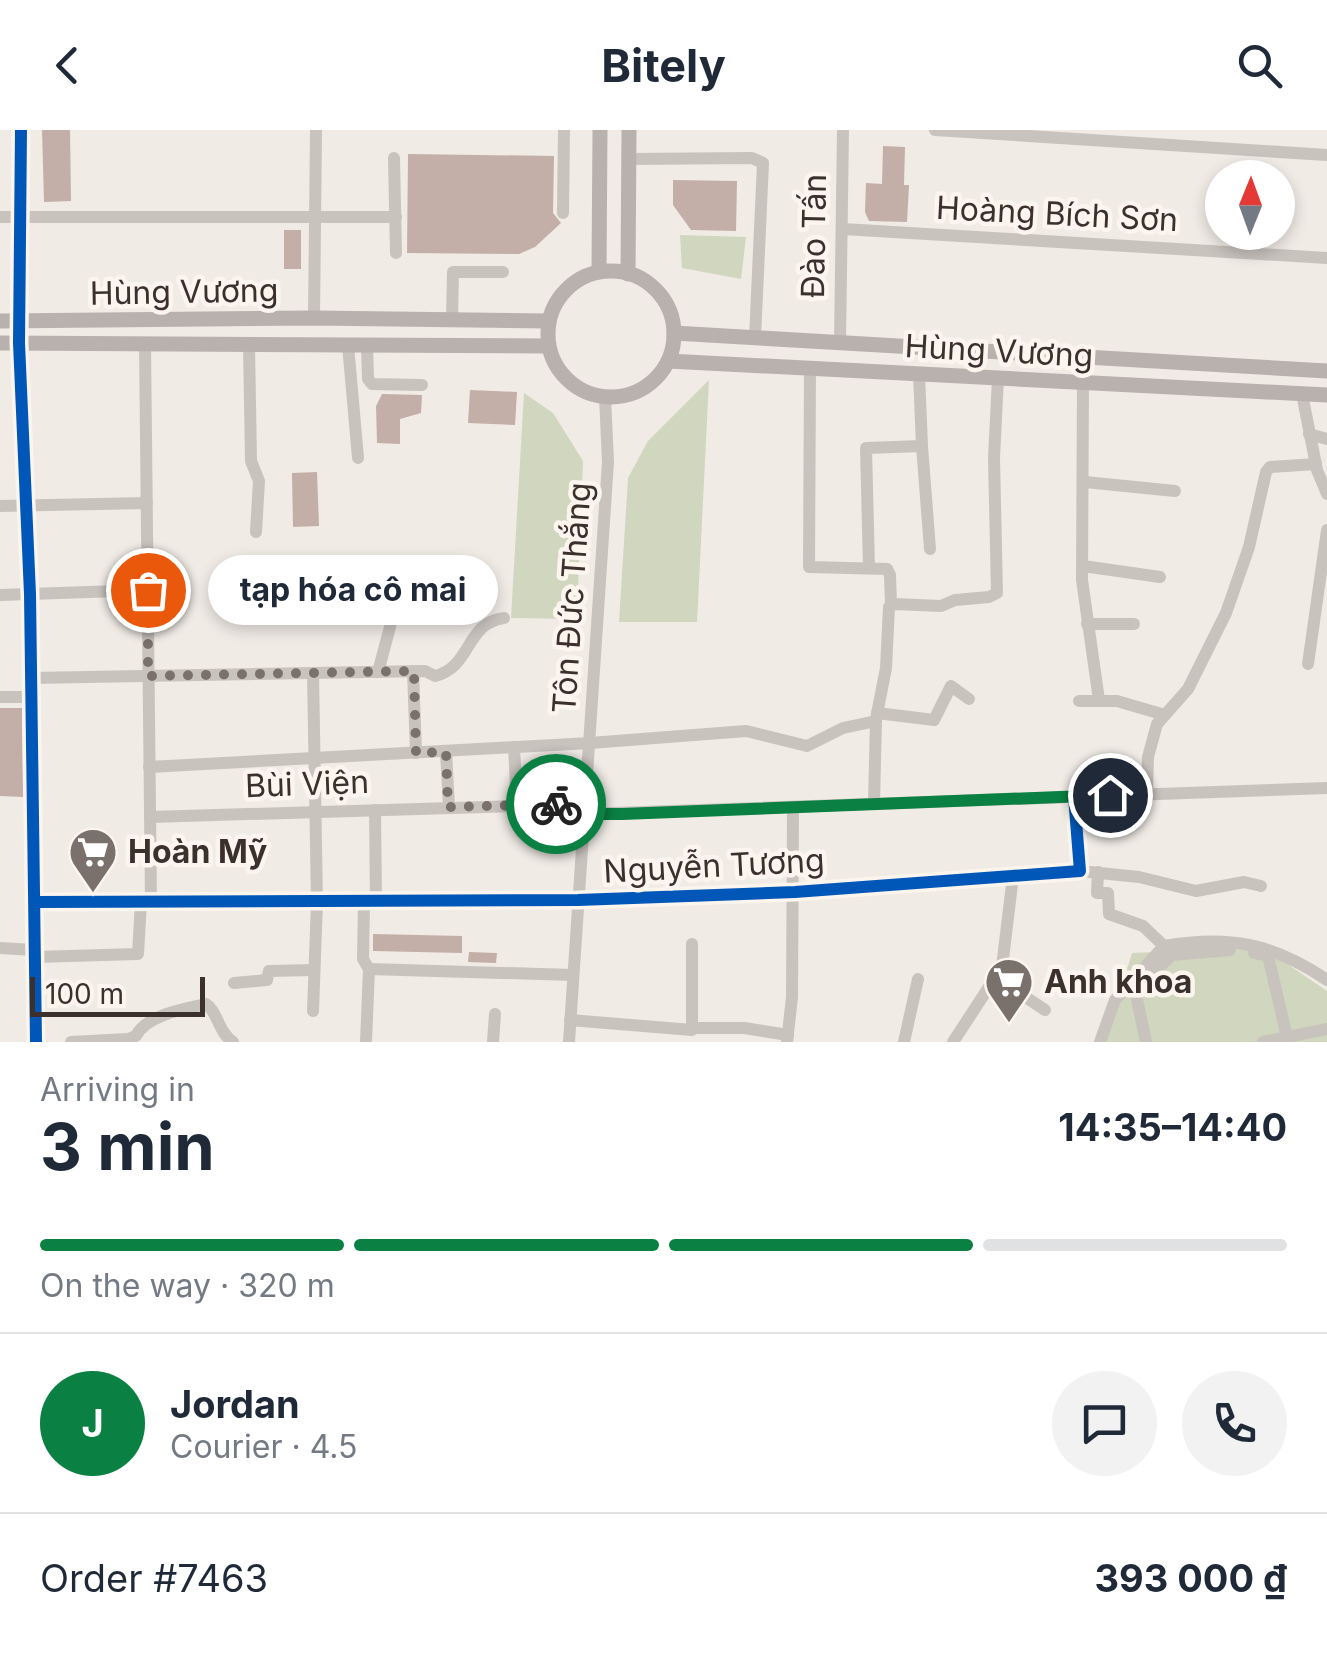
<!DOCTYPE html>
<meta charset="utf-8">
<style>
body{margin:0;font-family:Inter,sans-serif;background:#f2f2f3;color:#1f2937;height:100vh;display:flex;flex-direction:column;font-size:38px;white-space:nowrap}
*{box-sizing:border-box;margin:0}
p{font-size:32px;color:#747a83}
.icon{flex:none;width:55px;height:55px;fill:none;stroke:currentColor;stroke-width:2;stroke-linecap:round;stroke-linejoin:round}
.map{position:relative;height:912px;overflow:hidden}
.side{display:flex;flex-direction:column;background:#fff;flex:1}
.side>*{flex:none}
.needle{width:65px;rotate:1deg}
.fabs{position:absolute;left:1205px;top:30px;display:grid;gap:20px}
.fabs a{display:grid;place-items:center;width:90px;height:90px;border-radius:50%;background:#fff;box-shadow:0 5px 15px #0003;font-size:50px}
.scale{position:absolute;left:30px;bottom:25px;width:175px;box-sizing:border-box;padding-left:10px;border:5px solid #3b302b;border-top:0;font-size:28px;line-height:35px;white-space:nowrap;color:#3b302b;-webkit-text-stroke:8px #fbf5ee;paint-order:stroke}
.pin{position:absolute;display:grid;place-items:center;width:85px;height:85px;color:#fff;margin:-42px;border:5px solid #fff;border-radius:50%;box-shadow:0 2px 10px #0007}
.courier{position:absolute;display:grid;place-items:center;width:100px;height:100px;margin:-50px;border:8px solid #0b8043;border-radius:50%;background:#fff;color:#222;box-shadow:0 2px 12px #0007}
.bubble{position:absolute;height:70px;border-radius:35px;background:#fff;box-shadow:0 5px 15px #0003;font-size:32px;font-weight:700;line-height:70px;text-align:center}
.overview em{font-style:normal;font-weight:700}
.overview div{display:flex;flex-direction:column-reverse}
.overview{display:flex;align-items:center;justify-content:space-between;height:170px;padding:0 40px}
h1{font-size:65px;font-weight:700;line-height:75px}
.bar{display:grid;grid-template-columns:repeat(4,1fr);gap:15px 10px;align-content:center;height:120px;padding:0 40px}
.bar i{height:12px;border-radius:8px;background:#e0e1e3}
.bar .active{background:#0b8043}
.bar p{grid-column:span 4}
.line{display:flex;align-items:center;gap:25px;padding:0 40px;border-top:2px solid #e0e1e3}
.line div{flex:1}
.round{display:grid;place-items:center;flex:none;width:105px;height:105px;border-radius:52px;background:#f2f2f3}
header{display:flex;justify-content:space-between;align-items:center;height:130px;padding:0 40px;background:#fff;font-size:45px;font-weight:700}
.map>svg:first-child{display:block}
</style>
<header><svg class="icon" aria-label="back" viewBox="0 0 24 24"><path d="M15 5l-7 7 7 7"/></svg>Bitely<svg class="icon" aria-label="search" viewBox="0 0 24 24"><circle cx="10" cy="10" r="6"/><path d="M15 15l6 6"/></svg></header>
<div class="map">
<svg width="1327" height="912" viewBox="0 0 1327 912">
<rect width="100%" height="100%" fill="#f0ebe5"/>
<g fill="#d1d6bf">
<polygon points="680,105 746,107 741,149 682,138"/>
<polygon points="709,250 697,492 619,492 628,348 648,311"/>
<polygon points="524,263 553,283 583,331 577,489 511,488"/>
<polygon points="1247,818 1274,825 1327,861 1327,912 1105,912 1132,823"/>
</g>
<g fill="#c3afa7">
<polygon points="42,0 70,0 71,71 44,72"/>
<polygon points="883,16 905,17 904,55 909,55 907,92 869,91 865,82 866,53 882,54"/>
<polygon points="408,24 554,26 553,83 561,93 535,117 519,124 407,123"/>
<polygon points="673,50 737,51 736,101 691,100 673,75"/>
<rect x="284" y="100" width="17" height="39"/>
<polygon points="470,260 517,262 515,295 468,293"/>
<polygon points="382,264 422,265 421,283 400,289 400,314 377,313 376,276"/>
<polygon points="317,342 319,396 293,397 292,343"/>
<polygon points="0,578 22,578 23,667 0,666"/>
<polygon points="373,804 462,806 462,823 373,821"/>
<polygon points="469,822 497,823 496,833 468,832"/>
</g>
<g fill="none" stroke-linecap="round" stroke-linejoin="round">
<g stroke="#c9c3be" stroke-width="12">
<polyline points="21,0 19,213 30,464 36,912"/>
<polyline points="935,0 1327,25"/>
<polyline points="394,28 396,123"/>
<polyline points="629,29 752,28 763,33 755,208"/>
<polyline points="563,83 564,0"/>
<polyline points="0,87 396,87"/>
<polyline points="843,99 1327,128"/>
<polyline points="314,188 316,0"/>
<polyline points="452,190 453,142 503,142"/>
<polyline points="840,212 843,0"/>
<polyline points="145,214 151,772"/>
<polyline points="249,215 251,331 259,351 256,402"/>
<polyline points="348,215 358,328"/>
<polyline points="367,215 368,249 372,254 422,255"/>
<polyline points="810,238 809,437 887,439 890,445 891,475"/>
<polyline points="1083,252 1082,450 1099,570"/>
<polyline points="1302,264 1317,340 1327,364"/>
<polyline points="1309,304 1327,309"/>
<polyline points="922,316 930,419"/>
<polyline points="1085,352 1175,361"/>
<polyline points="0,376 147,373"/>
<polyline points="1083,436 1160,447"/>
<polyline points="869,438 866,318 922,316 919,244"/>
<polyline points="0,465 148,460"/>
<polyline points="1087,494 1134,494"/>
<polyline points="1308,534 1327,400"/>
<polyline points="413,541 416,623"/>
<polyline points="378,542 390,497 393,466 430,470"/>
<path d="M31,548L425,541L435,546C472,537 465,493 504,488"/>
<polyline points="0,567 31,567"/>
<polyline points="1079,571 1117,571 1165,585"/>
<polyline points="877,583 934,590 951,556 969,569"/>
<polyline points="514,617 517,675"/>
<polyline points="446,622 449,677"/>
<polyline points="149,637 590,613 746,601 807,616 843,598 876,591"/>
<polyline points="1147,663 1148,627 1157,594 1188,559 1226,483 1249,417 1266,342 1270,337 1316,334"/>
<polyline points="874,674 876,589 886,538 889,477 894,474 941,476 955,470 989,467 997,463 994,328 998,248"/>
<polyline points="375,680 376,772"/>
<polyline points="585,684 1327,658"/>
<polyline points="150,687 585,674"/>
<polyline points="1080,741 1139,747 1196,761 1244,752 1261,756"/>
<polyline points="1098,742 1097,763 1108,763 1109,784 1143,796 1164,816"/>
<polyline points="35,772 578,770 795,762 1080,741 1074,666"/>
<polyline points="364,773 363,829 369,839 573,845"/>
<polyline points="0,818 34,820"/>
<polyline points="1254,823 1268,826 1287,907"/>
<polyline points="35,827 138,824 141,772"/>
<polyline points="997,848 1045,880"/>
<polyline points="234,853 267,850 269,841 314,840"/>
<polyline points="313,881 317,772 313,543"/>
<polyline points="570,890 692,900 692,814"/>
<polyline points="694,898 744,898 788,905"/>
<path d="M71,912L128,909L136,906C146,885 184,879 206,874C218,882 218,902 233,912"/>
<polyline points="366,912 369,839"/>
<polyline points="493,912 495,884"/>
<polyline points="569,912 608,332 605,267"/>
<polyline points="787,912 792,867 793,678"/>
<polyline points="904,912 918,849"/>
<polyline points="953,912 1002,837 1013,746"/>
<path d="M1100,912L1115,870L1164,816C1229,805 1272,813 1327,850"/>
<polyline points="1146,912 1135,860 1172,825 1230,820"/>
<polyline points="1263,912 1327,899"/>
</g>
<g stroke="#b8b1ad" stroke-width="15">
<circle cx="611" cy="204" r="63"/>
<polyline points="599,142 600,0"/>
<polyline points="628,144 629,0"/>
<polyline points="0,191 314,188 548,191"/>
<polyline points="674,203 1327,241"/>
<polyline points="0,213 548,216"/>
<polyline points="668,231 1327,265"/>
</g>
<g stroke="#fbf5ee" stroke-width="19">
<g id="cycleway">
<polyline points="21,0 19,213 30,464 36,912"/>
<polyline points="35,772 578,770 795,762 1080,741 1074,666"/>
</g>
</g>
<use href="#cycleway" stroke="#0057b8" stroke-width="12"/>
</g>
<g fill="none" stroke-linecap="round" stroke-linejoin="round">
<polyline stroke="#7a716c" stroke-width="10" stroke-dasharray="0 18" points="148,460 148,546 414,541 416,623 446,622 448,677 556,674"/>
<polyline stroke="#0b8043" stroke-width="12" points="556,674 585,674 584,684 622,684 1110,665"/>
</g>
<defs>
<g id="supermarket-pin" transform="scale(2.5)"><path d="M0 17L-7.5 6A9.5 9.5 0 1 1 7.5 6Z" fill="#7a716c" stroke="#fbf5ee"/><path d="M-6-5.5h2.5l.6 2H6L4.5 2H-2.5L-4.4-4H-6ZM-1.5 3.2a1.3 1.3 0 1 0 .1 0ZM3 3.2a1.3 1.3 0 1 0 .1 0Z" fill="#fff"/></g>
</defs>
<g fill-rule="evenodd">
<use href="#supermarket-pin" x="93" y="722"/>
<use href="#supermarket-pin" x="1009" y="852"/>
</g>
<g text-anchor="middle" stroke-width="9" stroke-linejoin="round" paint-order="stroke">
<g font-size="32" fill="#3b302b" stroke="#fbf5ee">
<text transform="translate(1057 84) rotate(3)" y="11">Hoàng Bích Sơn</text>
<text transform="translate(814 106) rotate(-89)" y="11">Đào Tấn</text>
<text transform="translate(184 162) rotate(-1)" y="11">Hùng Vương</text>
<text transform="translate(999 221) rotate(3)" y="11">Hùng Vương</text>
<text transform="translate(572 468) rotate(-86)" y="11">Tôn Đức Thắng</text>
<text transform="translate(307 654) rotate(-2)" y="11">Bùi Viện</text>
<text transform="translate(714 736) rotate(-3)" y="11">Nguyễn Tương</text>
</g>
<g font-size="32" font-weight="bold" fill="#3b302b" stroke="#fbf5ee" text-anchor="start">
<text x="128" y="733">Hoàn Mỹ</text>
<text x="1044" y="863">Anh khoa</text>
</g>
</g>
</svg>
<div class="fabs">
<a><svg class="needle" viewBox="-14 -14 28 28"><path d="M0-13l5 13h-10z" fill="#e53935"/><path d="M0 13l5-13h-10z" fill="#747a83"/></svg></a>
</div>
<div class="scale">100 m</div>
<div class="pin" style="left:148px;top:460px;background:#ea580c"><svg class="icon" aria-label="bag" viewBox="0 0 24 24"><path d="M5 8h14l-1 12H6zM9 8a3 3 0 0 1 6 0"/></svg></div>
<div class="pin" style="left:1110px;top:665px;background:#1f2937"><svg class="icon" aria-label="home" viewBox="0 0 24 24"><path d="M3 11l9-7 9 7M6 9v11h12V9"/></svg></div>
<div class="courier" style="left:556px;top:674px"><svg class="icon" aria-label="bike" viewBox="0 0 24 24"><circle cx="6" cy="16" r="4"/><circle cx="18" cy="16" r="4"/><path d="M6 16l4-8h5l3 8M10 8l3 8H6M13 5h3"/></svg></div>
<div class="bubble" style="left:208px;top:425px;width:290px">tạp hóa cô mai</div>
</div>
<section class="side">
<div class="overview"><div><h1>3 min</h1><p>Arriving in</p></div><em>14:35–14:40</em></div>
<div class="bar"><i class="active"></i><i class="active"></i><i class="active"></i><i></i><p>On the way · 320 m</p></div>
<div class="line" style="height:180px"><b class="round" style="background:#0b8043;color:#fff">J</b><div><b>Jordan</b><p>Courier · 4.5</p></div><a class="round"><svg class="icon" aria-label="chat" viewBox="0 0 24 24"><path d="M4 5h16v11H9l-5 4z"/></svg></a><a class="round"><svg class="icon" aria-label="phone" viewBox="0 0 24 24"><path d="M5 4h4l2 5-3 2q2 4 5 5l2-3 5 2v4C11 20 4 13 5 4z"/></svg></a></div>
<div class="line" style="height:130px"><div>Order #7463</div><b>393 000 ₫</b></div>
</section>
